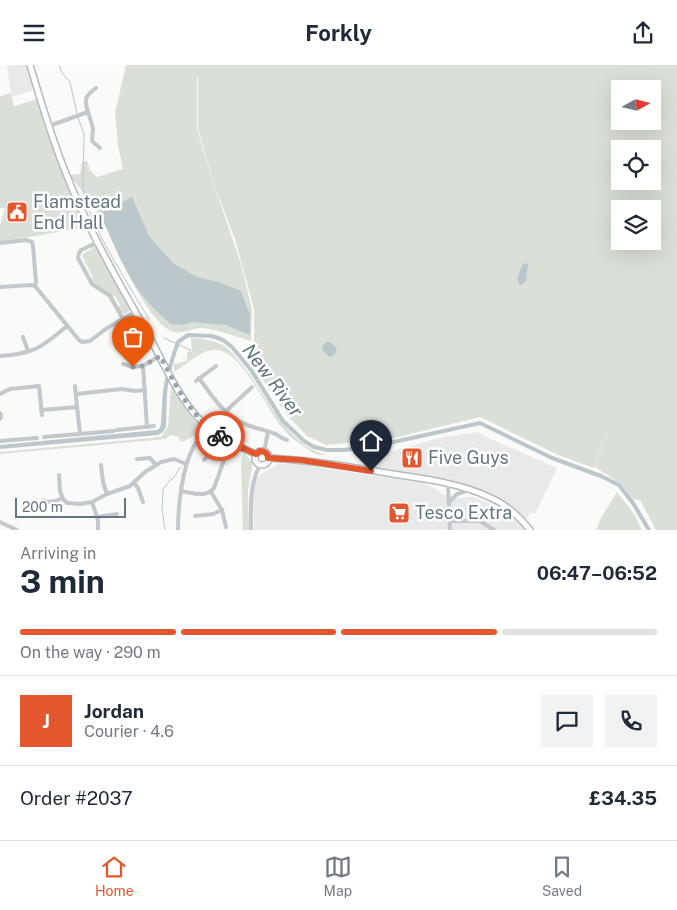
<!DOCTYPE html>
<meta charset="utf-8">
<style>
body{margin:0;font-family:"Public Sans",sans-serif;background:#f2f2f3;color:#1f2937;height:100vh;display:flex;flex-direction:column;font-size:19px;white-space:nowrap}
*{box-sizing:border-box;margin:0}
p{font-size:16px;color:#747a83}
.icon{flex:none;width:28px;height:28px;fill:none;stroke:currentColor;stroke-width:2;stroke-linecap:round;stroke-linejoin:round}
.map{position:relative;height:465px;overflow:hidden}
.details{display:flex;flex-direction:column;background:#fff;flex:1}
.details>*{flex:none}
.needle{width:32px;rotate:82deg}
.controls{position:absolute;left:611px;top:15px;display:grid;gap:10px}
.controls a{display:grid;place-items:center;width:50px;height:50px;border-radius:0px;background:#fff;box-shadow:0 5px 20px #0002;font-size:25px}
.scale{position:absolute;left:15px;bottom:12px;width:111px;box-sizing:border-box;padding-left:5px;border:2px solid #657683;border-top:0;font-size:14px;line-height:18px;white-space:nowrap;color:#657683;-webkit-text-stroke:4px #fff;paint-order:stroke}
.pin{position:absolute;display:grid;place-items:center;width:42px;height:42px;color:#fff;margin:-51px -21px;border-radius:50% 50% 50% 0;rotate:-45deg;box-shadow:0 0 5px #0007}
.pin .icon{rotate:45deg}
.courier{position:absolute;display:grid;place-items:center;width:50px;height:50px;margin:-25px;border:4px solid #e4572e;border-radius:50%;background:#fff;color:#222;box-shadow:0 1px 6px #0007}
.headline em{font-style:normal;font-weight:700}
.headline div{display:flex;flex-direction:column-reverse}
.headline{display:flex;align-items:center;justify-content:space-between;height:85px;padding:0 20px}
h1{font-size:32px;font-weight:700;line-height:38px}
.bar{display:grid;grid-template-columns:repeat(4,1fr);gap:8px 5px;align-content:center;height:60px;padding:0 20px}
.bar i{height:6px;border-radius:4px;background:#e0e1e3}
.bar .selected{background:#e4572e}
.bar p{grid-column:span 4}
.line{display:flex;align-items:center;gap:12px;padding:0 20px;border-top:1px solid #e0e1e3}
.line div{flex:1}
.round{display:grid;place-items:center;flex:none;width:52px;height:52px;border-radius:0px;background:#f2f2f3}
header{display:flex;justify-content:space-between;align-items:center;height:65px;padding:0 20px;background:#fff;font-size:22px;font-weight:700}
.tab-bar{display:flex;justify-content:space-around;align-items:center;height:70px;border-top:1px solid #e0e1e3;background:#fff;font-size:14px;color:#747a83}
.tab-bar a{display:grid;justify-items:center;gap:2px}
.tab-bar .selected{color:#e4572e}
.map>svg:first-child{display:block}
</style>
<header><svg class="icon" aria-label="menu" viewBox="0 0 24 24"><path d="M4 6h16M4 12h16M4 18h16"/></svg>Forkly<svg class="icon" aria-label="share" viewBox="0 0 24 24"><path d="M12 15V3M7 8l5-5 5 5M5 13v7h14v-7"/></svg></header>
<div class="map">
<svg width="677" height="465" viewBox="0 0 677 465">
<rect width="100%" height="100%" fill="#fafaf8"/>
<g fill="#e8e9e9">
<polygon points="14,0 27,0 33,25 12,32 7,1"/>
<polygon points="478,367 484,371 557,403 535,449 530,447 526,456 493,430 434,412 363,401 367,387 382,385 393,386 439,373"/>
<polygon points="278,399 296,399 423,418 438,425 441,429 455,433 474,432 496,441 521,459 525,465 254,465 253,433 254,422 257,413 263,408"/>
</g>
<g fill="#dadfd7" fill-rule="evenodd">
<path d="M126,0H626L628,18L626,0H677V465H656L640,435L633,434L621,419L595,402L610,360L594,403L556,389L480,352L390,374L326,380L307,371L287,350L254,303V244L235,174L216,125L198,64V12H197V64L216,126L241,199L252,245L251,276C238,272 213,263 200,263C192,264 181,269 173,267C145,256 119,186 104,159C95,142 82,125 69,110L80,109L82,97L87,96L90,105L97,112L123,104L118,80L115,48ZM620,24H652V56H620ZM620,84H652V116H620ZM620,144H652V176H620Z"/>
<polygon points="11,28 14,41 34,35 36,33 55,89 87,162 0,177 0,161 5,143 0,143 0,31"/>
<polygon points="95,181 97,182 130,244 128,247 124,249 122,248 118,242 120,240 115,231 112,232 97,221 91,215 93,213 82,191 83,189 92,184 91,182"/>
<path d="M191,273C203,274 214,275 224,281C232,286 237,294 243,301C265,328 288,381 325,389C316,392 312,387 305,382C297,377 290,372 284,365C267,346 243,287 217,285C202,283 187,300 174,307V299L187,296V287H192Z"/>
<polygon points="171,321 192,353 197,359 195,370 182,377 177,371 170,370 166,374 0,389 0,387 161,372 168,362"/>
<polygon points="243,389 245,389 252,397 252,403 248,425 249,465 243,465 241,397"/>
<polygon points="617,427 634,449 642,465 596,465 601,453"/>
</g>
<g fill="#bbc7cb">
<path d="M132,132L149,171L174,199L197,212L219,217L241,226L250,250V270L226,260L192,257L183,260L171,259C158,248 146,236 136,222C121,199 111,173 100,148Z"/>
<polygon points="526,198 528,200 526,216 523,219 520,220 517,213 523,199"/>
<path d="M327,277C338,278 340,290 329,292L323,286L322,281Z"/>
<polygon points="163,324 167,325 166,362 163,367 158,370 0,384 0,380 157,365 160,363 161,359"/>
</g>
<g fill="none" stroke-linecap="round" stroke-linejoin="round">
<g stroke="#bbc7cb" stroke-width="1">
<polyline points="59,0 62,8 70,17 78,53 84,69 83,121"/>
<path d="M83,123C85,140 93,154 100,170C115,199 132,226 149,254"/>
<polyline points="164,273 190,285 191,288"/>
<polyline points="165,465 162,444 163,425 166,420 175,411 180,402"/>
</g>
<path stroke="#bbc7cb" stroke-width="4" d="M165,330C166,312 172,294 178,277L188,270L212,271L223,275L232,282L251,305L283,356L304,376L314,382L327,385H344L359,383L389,378L480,358L552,393L601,411L619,420L633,438L649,465"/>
<g stroke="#b3babf" stroke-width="8">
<g id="secondary">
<path d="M30,0C41,37 52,75 67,111C89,166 119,218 148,269C164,299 178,332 201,356C216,371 236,381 256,389"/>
<circle cx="262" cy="393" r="7"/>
<path d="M269,393C310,395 352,402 393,409C424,414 460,418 489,432C506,439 519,451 530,465"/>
</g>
</g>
<g stroke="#c3c8cc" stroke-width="4">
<polyline points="88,47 93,63 92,76 100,83"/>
<path d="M49,61L88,47C84,34 85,31 96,23"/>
<polyline points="98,177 81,185 79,188 78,193 92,219 110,231 123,254"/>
<polyline points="0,178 26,175 32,177 33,181 36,217 35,221"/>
<polyline points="0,222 31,220 35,221 79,275 82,277 90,276 107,263 135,247"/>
<polyline points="23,272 28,286"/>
<path d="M0,291C12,290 24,289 35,284C47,279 57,269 67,261"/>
<polyline points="123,299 133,302 143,301"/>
<path d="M199,313C214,334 225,352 250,361C258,364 266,365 273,368C279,370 280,373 287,375"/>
<polyline points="196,316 216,301"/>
<polyline points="0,329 10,324 39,321 42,350"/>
<polyline points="76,329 122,324 134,326 145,325"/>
<polyline points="77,342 80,368"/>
<polyline points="41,345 77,342 75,321"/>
<polyline points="225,347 252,322"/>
<polyline points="0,348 1,351 0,354"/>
<polyline points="147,362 143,301 159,291"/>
<polyline points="117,365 154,361"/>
<polyline points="44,372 114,366"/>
<polyline points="0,376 37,373"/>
<polyline points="264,387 268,367"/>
<polyline points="137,394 150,393 155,399"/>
<path d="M204,395C210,387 216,388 225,391"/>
<polyline points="101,400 103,417 107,429"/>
<polyline points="59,410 60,426 63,434 67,438 80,439 92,437 107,429 130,421 145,407 161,397 174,394 186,399"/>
<polyline points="134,418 138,423 143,437"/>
<polyline points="448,419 450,465"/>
<path d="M181,426C193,428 206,433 214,423L228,384"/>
<polyline points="211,427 222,445 226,462"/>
<polyline points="43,435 46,437 56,436 62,433"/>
<polyline points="92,437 98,455 98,465"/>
<polyline points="449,437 457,429 469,425"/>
<polyline points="195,451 213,449 222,445"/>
<polyline points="97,452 117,449"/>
<polyline points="450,456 480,456 494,465"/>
<polyline points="0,457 17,465"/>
<path d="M178,465C178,441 182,402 194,381C198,374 203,369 209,363"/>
<path d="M251,465C251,442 249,421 260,400"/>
</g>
<use href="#secondary" stroke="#fff" stroke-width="5"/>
</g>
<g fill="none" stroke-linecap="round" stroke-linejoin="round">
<path stroke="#99a4ac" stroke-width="5" stroke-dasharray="0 9" d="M133,302L143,301L160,291C178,324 188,348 220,371"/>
<path stroke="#e4572e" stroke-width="6" d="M220,371L232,378L256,389L260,386C264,386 268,388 268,393L301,395L371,406"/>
</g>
<defs>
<g id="civic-square" transform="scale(1.125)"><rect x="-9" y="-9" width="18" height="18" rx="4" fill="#e4572e" stroke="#fff"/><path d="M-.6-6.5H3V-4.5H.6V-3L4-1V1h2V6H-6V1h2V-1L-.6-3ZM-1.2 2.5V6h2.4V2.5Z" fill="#fff"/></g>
<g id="restaurant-square" transform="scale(1.125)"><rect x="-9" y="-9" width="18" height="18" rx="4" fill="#e4572e" stroke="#fff"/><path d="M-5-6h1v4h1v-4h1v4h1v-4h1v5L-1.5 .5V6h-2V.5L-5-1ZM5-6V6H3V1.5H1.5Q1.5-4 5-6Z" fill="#fff"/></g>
<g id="supermarket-square" transform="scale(1.125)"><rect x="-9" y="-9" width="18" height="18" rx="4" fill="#e4572e" stroke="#fff"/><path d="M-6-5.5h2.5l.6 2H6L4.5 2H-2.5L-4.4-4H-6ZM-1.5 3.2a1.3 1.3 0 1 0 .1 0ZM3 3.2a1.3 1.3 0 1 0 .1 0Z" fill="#fff"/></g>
</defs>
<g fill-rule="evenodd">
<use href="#civic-square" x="17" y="147"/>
<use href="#restaurant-square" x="412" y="393"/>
<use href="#supermarket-square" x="399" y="448"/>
</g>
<g text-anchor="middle" stroke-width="5" stroke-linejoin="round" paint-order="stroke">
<g font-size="18" fill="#657683" stroke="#fff" text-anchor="start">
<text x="33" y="143">Flamstead<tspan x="33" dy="21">End Hall</tspan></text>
<text x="428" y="399">Five Guys</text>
<text x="415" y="454">Tesco Extra</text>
</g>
<g font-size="19" font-style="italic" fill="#60757c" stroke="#fff">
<text transform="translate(273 315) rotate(53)" y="7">New River</text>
</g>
</g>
</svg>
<div class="controls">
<a><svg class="needle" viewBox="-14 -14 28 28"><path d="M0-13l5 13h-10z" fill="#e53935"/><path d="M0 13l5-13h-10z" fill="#747a83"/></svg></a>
<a><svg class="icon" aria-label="locate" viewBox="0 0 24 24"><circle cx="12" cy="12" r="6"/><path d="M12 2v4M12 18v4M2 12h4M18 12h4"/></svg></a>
<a><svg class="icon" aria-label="layers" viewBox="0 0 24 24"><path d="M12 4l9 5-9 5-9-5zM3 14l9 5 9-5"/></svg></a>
</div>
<div class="scale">200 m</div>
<div class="pin" style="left:133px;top:302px;background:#ea580c"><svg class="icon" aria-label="bag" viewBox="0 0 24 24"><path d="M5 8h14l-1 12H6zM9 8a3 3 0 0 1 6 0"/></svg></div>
<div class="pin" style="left:371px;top:406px;background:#1f2937"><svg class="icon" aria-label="home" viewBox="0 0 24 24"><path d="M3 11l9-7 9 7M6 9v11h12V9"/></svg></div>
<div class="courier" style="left:220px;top:371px"><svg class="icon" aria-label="bike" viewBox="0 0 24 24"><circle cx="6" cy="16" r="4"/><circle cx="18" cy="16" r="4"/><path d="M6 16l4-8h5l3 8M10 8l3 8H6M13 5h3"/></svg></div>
</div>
<section class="details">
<div class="headline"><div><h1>3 min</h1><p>Arriving in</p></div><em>06:47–06:52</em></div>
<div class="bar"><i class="selected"></i><i class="selected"></i><i class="selected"></i><i></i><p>On the way · 290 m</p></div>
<div class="line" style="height:90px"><b class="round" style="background:#e4572e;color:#fff">J</b><div><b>Jordan</b><p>Courier · 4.6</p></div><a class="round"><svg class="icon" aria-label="chat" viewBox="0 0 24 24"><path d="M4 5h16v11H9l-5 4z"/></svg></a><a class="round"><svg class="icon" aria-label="phone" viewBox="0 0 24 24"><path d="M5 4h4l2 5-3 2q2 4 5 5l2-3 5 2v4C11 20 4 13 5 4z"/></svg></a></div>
<div class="line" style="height:65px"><div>Order #2037</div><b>£34.35</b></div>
</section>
<nav class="tab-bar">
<a class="selected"><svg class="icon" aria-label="home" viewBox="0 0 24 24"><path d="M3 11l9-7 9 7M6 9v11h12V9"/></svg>Home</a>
<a><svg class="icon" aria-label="map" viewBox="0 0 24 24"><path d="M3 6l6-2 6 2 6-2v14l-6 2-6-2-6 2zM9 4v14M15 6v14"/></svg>Map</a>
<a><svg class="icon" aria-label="saved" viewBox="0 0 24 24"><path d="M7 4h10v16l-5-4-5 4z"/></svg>Saved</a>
</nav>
